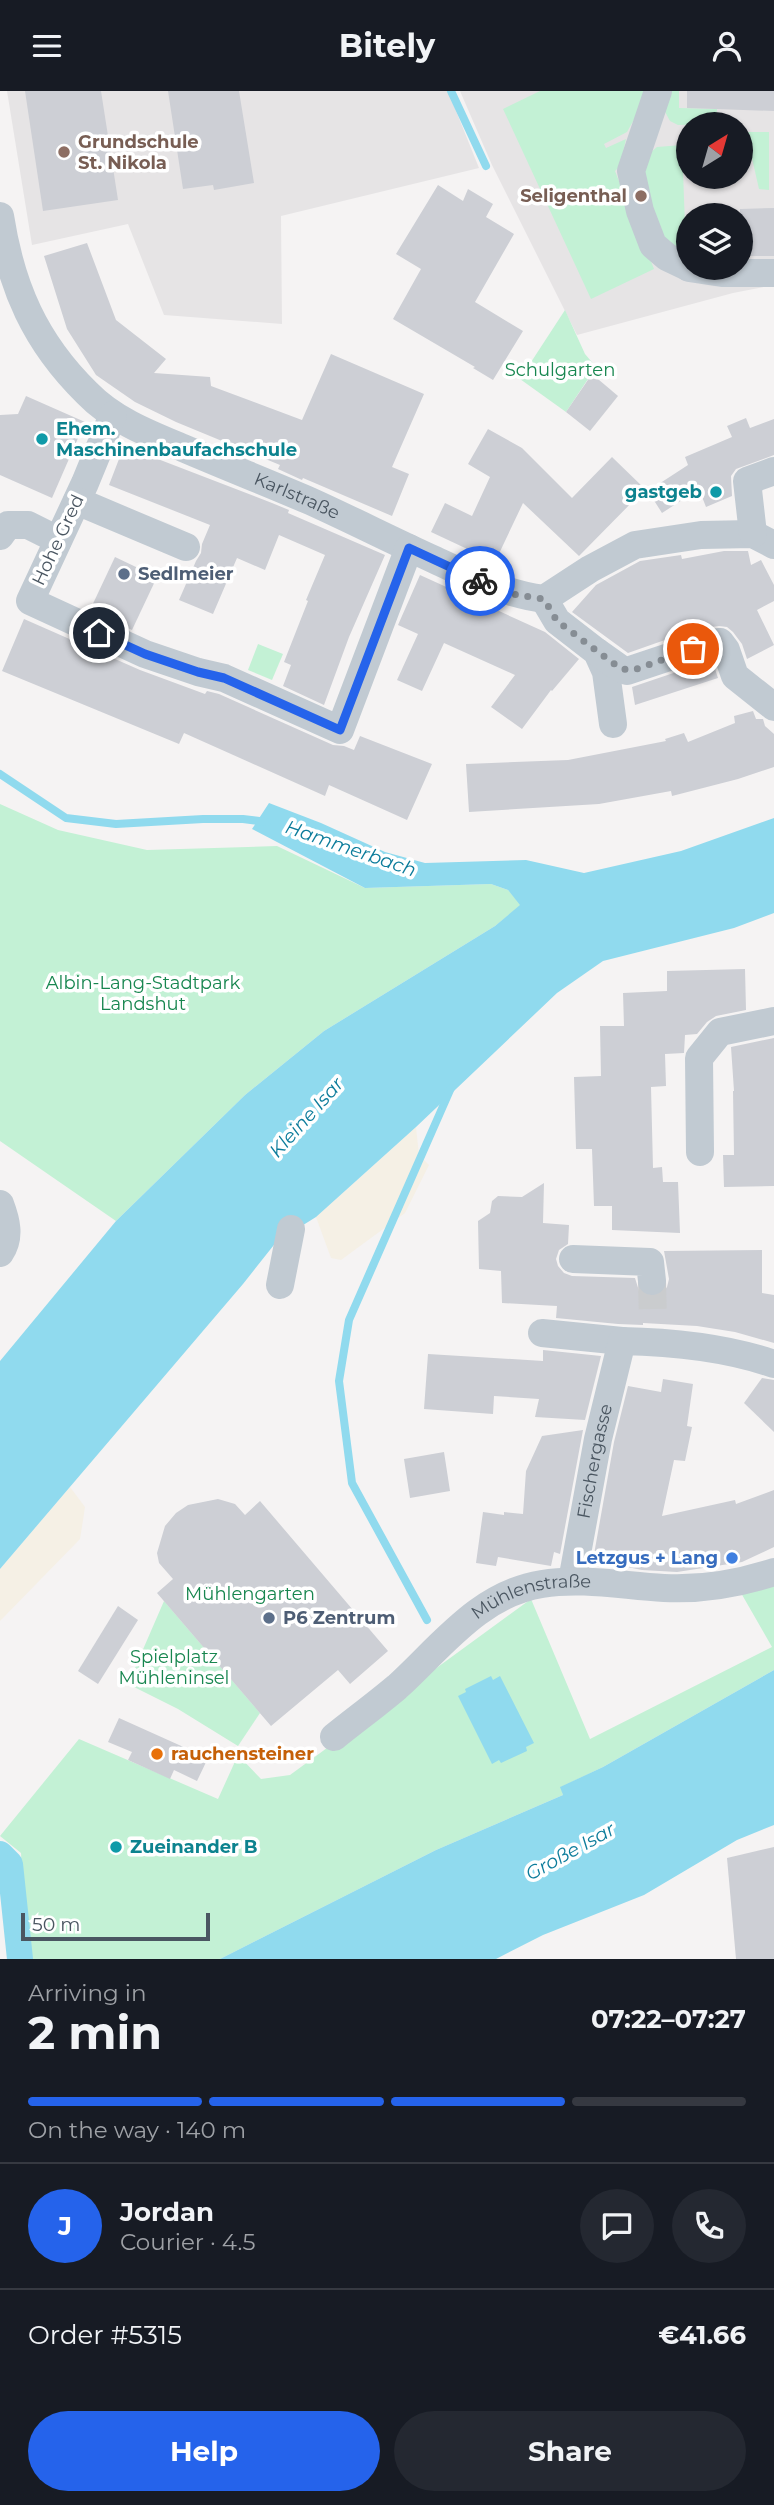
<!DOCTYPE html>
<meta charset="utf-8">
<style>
body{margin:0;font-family:Montserrat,sans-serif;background:#242831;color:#f1f3f6;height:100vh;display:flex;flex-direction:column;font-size:26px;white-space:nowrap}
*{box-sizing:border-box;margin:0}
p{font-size:23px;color:#9ea1a6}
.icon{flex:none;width:38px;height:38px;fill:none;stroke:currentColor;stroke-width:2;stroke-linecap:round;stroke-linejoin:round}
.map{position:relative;height:1868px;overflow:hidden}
.drawer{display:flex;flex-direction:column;background:#171b24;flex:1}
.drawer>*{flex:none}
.needle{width:46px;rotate:37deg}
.controls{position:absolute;left:676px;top:21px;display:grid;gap:14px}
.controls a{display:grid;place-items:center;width:77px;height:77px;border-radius:50%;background:#171b24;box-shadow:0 2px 5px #0004;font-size:35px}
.scale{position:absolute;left:21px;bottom:18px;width:189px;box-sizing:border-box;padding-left:7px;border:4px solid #4a5661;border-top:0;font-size:19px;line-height:24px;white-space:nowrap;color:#4a5661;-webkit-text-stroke:5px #fff;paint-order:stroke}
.pin{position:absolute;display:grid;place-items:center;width:60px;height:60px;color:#fff;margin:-30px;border:4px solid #fff;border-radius:50%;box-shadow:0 2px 7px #0007}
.courier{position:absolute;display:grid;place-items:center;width:70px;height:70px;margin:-35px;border:5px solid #2563eb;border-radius:50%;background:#fff;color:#222;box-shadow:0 2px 9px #0007}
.overview em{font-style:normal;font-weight:700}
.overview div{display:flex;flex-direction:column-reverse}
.overview{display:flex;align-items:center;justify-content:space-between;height:119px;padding:0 28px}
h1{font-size:46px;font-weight:700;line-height:52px}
.bar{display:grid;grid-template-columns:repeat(4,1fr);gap:10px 7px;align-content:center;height:84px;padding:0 28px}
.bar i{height:9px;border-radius:5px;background:#363941}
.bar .on{background:#2563eb}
.bar p{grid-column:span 4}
.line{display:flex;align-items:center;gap:18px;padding:0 28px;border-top:2px solid #363941}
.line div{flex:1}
.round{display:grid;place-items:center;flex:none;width:74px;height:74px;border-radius:37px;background:#242831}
.cta{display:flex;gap:14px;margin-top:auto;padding:14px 28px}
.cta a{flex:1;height:80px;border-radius:42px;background:#2563eb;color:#fff;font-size:28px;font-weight:700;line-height:80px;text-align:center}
.cta a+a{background:#242831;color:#f1f3f6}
header{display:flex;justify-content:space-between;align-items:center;height:91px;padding:0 28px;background:#171b24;font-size:32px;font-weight:700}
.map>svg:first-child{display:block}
</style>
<header><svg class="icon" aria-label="menu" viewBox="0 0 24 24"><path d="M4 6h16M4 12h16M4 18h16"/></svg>Bitely<svg class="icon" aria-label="person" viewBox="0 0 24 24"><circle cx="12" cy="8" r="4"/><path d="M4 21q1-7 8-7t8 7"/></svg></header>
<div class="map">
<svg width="774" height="1868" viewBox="0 0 774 1868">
<rect width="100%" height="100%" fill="#f5f3f3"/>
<g fill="#e6e4e5" fill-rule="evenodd">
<polygon points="7,0 448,0 479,77 281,125 282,233 164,224 128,133 32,154"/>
<path d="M460,0H774V194L733,202L577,244L492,74ZM688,33H740V86H688ZM688,124H740V177H688Z"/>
</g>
<g fill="#c3f1d5">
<polygon points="540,0 650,0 627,41 604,53 606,57 626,48 620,75 615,80 654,178 591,208 503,18"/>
<polygon points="666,0 679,0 679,17 717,18 716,33 678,34 670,30 663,17"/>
<polygon points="746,41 769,41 769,99 759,98"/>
<polygon points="682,54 686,161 666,157 642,89 650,62 657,56"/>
<polygon points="565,219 585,263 596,276 566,321 520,288"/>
<polygon points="258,553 283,563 272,589 248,579"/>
<polygon points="0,713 58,739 147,759 277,755 365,797 491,793 508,799 521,814 495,835 324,940 245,1004 116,1130 0,1050"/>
<polygon points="774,1490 774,1579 603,1676 561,1696 563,1704 436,1759 220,1868 26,1868 21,1762 0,1745 79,1648 218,1708 238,1664 261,1688 290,1684 531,1508 590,1648 772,1556 737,1495"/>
<polygon points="164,1510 260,1622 238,1655 178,1618 128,1593"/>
</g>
<g fill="#f5f0e5">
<polygon points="416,1036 419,1064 429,1074 405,1122 341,1169 331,1167 316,1126"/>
<polygon points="70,1396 85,1416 80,1448 0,1530 0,1478"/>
</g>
<g fill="#90daee">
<polygon points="269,712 321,732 385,761 425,772 526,769 584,782 681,760 774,727 774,822 734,837 603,870 557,902 416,1036 316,1126 300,1136 285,1140 243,1193 0,1478 0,1270 116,1130 245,1004 324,940 495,835 520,814 508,799 491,793 365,797 252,738"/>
<polygon points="774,1579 774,1734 737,1749 644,1804 543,1844 496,1868 220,1868 436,1759 563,1704 560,1696 603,1676"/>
<polygon points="491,1585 493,1589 500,1585 534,1652 526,1656 527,1660 501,1672 499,1669 492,1673 458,1605 466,1601 465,1598"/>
</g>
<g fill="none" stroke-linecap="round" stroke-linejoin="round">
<g stroke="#90daee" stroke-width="8">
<polyline points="451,0 486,75"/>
<polyline points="0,683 66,727 116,733 203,728 243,728 267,731"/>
<polyline points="427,1529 352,1392 339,1290 349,1229 451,997"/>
</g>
<polyline stroke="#90daee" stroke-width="26" points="0,1763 10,1773 20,1868"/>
</g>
<g fill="#cdcfd5">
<polygon points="25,0 101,0 118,109 43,120"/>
<polygon points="168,0 239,0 254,92 214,99 213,94 183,98"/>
<polygon points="687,0 774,0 774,20 687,17"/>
<polygon points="438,94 463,110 468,98 493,113 486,126 514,143 475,211 523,240 493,289 473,277 475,276 393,228 421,178 396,163"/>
<polygon points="774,117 774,165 740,165 740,118"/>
<polygon points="87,152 116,229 166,268 154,282 210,286 211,295 302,329 331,263 424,303 392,376 409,383 392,425 303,387 302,389 278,378 280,374 176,331 135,311 96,284 67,238 44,165"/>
<polygon points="592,283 618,305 590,340 566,321"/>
<polygon points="26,305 85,331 52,407 0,384 0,324 18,323"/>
<polygon points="746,327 750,337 774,328 774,364 736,378 731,385 732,405 706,416 699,398 662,422 648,400 688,374 685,366 732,346 727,335"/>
<polygon points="488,338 522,357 572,407 612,366 645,398 579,465 523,412 495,471 431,441 445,412 472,425 490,386 468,373"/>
<polygon points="124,355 272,412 289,419 288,422 385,464 349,546 324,614 283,595 291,574 284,571 308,510 306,509 325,464 279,444 265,479 237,467 213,523 179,509 196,470 201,462 202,453 210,434 109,394"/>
<polygon points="724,460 748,460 751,474 761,469 774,494 774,510 757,519 774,554 747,568 742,553 733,541 727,536 719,535 696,538 628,562 572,521 596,494 640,470 681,464 682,468"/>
<polygon points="115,466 157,486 132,539 90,519"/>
<polygon points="420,484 545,541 579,568 552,600 551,599 522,638 491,616 515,584 444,552 422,600 397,589 418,543 398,534"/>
<polygon points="24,528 140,579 205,603 207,600 219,603 333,654 344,655 354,659 360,645 432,673 407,729 329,694 325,705 184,642 179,653 2,580"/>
<polygon points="712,569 718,587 635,614 632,596"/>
<polygon points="753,620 756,628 763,628 765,635 774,643 774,676 738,688 672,705 671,700 599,713 469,721 466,673 568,669 666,650 665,648 684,642 688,651 735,632 734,625"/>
<polygon points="745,878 746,919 716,925 707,931 697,943 685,944 684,962 665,963 666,995 651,996 653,1077 662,1076 663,1091 678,1091 680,1142 612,1139 612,1115 594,1115 592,1058 576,1058 574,986 601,985 600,935 624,935 623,902 667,900 667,880"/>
<polygon points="774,947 774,1095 724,1096 723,1064 734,1064 733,1000 734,1000 731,956"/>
<polygon points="544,1092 543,1132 569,1134 568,1153 559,1159 556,1168 558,1175 564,1182 572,1185 635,1187 639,1200 646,1205 654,1206 662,1203 667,1196 669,1188 664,1160 762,1159 762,1202 774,1204 774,1252 735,1241 697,1235 643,1232 643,1234 618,1233 556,1227 557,1215 502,1212 501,1180 479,1178 478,1130 490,1122 492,1110 498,1105 522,1106"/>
<polygon points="543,1259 601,1265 585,1329 535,1326 539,1308 494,1305 493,1323 424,1318 428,1263 543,1270"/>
<polygon points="762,1287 774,1289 774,1341 744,1312"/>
<polygon points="663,1288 693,1293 687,1335 692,1336 685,1370 674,1369 662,1425 735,1409 736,1413 774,1399 774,1456 742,1471 677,1481 642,1479 593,1469 614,1351 628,1295 661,1301"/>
<polygon points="583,1339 560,1463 554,1461 551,1475 498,1466 496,1475 476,1472 483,1421 504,1424 504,1421 523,1423 526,1380 542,1345"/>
<polygon points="444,1361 450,1400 410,1407 404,1368"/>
<polygon points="218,1408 235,1413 245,1424 260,1410 388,1560 350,1593 338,1579 271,1635 157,1502 173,1488 159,1472 157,1462 165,1435 176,1422 188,1414"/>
<polygon points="118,1515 138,1529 98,1593 78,1580"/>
<polygon points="119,1627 208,1667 197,1690 174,1679 170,1688 128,1669 132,1661 108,1651"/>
<polygon points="774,1756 774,1868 736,1868 727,1767"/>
</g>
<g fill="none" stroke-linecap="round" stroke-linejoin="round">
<polyline stroke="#caccce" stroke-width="28" stroke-dasharray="28 14" stroke-linecap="butt" points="652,1190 653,1230"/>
<g stroke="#c1cad2" stroke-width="28">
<polyline points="658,0 631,80 640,120 653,154 667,166 688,176"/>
<path id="s1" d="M0,125C11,196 35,251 87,302C113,329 149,343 183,357C225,375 268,392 310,410C352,429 393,450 435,469C471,486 505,503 544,508L590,478L635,454L701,444L753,443L774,454"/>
<polyline points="689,177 722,182 774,182"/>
<polyline points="113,324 85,392 30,510 145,563 198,581 224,587 340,639 409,457"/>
<polyline points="77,410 186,456"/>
<polyline points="753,443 747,390 774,380"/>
<polyline points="0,445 8,434 28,434 58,449"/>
<polyline points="544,508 557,530 597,561 606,581 613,633"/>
<polyline points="597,561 621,578 627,580 693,558 703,553 720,551 726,559 735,585 774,616"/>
<polyline points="700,1061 699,967 720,941 774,930"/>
<path d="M0,1113C6,1129 11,1146 0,1162"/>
<polyline points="573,1168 650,1171 652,1190"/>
<polyline points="280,1194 291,1138"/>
<polyline points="542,1242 622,1250"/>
<path id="s2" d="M572,1490L598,1348L622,1250C670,1251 728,1257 774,1273"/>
<path id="s3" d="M334,1646C355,1629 377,1613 397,1596C441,1556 479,1503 542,1493C582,1486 624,1495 664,1497C703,1499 737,1493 774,1481"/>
</g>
</g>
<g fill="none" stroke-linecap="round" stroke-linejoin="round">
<polyline stroke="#868d94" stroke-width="7" stroke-dasharray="0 12.6" points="480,490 517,504 544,508 557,530 621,578 634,579 693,558"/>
<polyline stroke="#2563eb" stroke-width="9" points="99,542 145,563 198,581 224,587 340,639 409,457 480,490"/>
</g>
<g fill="#8d6e63" stroke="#fff" stroke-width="2.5">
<circle cx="64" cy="61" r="7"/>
<circle cx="641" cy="105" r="7"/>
</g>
<g fill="#0f9aa8" stroke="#fff" stroke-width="2.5">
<circle cx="42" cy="348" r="7"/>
<circle cx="716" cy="401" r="7"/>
<circle cx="116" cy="1756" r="7"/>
</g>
<g fill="#5c6f8a" stroke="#fff" stroke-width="2.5">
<circle cx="124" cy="483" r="7"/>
<circle cx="269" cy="1527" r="7"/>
</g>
<circle fill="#3f7fe0" stroke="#fff" stroke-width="2.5" cx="732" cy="1467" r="7"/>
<circle fill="#e8710a" stroke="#fff" stroke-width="2.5" cx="157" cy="1663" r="7"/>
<g text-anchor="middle" stroke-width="7" stroke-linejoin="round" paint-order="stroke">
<g font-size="18" font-weight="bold" fill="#785e54" stroke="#fff" text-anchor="start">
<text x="78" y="57">Grundschule<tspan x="78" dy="21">St. Nikola</tspan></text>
<text x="627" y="111" text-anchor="end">Seligenthal</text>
</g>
<g font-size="18" fill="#17864f" stroke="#fff">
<text x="560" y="285">Schulgarten</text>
<text x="143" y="898">Albin-Lang-Stadtpark<tspan x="143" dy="21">Landshut</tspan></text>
<text x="250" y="1509">Mühlengarten</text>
<text x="174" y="1572">Spielplatz<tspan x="174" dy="21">Mühleninsel</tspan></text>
</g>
<g font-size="18" font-weight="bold" fill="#0d838f" stroke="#fff" text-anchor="start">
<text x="56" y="344">Ehem.<tspan x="56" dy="21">Maschinenbaufachschule</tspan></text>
<text x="702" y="407" text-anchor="end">gastgeb</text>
<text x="130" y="1762">Zueinander B</text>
</g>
<g font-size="18" fill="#4a5661" stroke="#fff">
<text dy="6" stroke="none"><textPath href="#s1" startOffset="436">Karlstraße</textPath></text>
<text transform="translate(58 449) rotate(-65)" y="6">Hohe Gred</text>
<text dy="6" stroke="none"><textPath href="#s2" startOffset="122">Fischergasse</textPath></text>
<text dy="6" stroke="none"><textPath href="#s3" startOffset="248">Mühlenstraße</textPath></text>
</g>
<g font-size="18" font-weight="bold" fill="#4e5e75" stroke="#fff" text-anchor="start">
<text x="138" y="489">Sedlmeier</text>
<text x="283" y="1533">P6 Zentrum</text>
</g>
<g font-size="18" font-weight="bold" fill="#366cbe" stroke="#fff" text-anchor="end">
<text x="718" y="1473">Letzgus + Lang</text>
</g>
<g font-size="18" font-weight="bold" fill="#c56008" stroke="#fff" text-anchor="start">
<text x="171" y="1669">rauchensteiner</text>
</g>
<g font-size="19" font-style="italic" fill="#0c7c9b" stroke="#fff">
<text transform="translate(351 757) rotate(19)" y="7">Hammerbach</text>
<text transform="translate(306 1026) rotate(-48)" y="7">Kleine Isar</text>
<text transform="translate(570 1760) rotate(-29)" y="7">Große Isar</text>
</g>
</g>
</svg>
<div class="controls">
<a><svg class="needle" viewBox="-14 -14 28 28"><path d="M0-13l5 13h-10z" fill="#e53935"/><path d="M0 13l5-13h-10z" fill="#9ea1a6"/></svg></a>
<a><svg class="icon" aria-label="layers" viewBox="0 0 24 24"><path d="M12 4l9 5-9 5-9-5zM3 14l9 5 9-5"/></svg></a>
</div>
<div class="scale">50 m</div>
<div class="pin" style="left:693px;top:558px;background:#ea580c"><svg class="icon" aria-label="bag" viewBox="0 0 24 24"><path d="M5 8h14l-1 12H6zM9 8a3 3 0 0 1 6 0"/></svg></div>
<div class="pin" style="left:99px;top:542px;background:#1f2937"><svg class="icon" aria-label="home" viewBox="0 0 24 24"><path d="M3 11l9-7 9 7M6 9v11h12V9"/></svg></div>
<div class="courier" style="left:480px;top:490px"><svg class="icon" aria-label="bike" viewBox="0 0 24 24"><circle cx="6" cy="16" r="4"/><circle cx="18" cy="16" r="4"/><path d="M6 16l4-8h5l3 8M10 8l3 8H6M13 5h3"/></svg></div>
</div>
<section class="drawer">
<div class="overview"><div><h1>2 min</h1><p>Arriving in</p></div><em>07:22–07:27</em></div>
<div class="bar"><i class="on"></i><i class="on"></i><i class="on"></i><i></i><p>On the way · 140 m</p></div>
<div class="line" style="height:126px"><b class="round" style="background:#2563eb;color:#fff">J</b><div><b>Jordan</b><p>Courier · 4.5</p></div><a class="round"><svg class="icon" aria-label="chat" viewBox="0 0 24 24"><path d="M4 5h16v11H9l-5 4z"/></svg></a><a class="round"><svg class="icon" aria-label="phone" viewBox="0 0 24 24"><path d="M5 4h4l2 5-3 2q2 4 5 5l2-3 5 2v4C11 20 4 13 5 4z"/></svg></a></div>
<div class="line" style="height:91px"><div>Order #5315</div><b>€41.66</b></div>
<div class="cta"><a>Help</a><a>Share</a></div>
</section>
